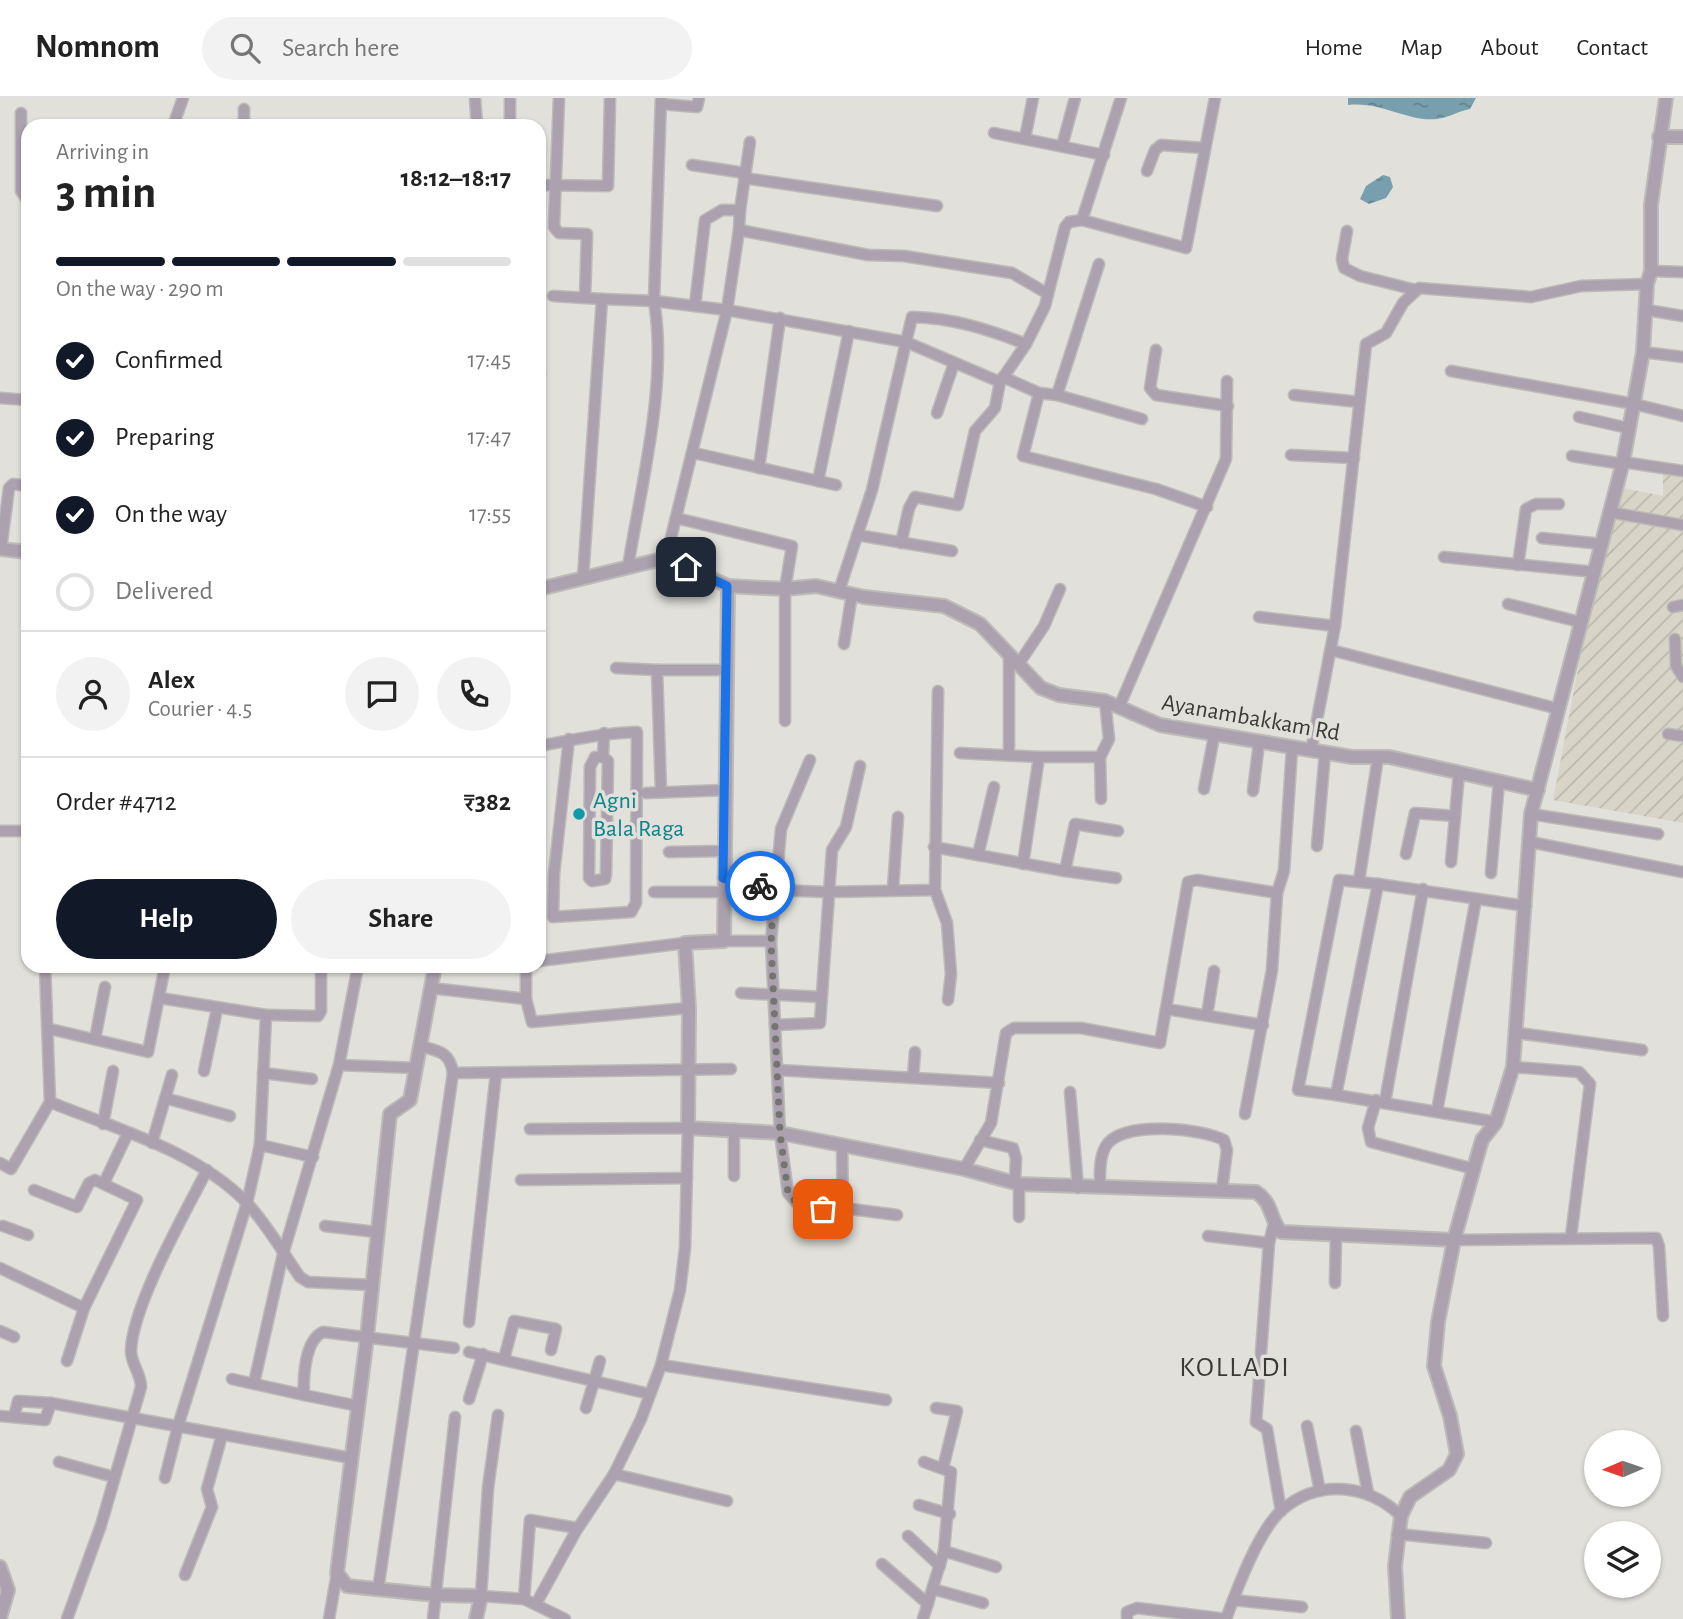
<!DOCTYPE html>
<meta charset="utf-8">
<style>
body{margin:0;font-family:"Alegreya Sans",sans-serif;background:#f2f2f2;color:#222;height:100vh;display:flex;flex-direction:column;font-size:26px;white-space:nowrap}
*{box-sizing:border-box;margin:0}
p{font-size:23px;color:#767676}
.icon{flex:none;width:38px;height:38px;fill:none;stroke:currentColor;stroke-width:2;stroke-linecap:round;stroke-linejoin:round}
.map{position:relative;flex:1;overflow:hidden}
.panel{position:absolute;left:21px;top:21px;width:525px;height:854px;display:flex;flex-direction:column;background:#fff;border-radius:21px;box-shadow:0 2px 5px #0004}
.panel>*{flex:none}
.needle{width:46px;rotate:268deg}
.controls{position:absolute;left:1584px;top:1332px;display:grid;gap:14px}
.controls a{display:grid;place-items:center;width:77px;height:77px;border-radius:50%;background:#fff;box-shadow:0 2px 5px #0004;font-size:35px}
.pin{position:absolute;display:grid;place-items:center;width:60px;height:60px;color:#fff;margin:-30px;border-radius:14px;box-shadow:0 4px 10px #0006}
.courier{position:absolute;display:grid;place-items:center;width:70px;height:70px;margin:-35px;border:5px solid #1a73e8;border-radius:50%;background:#fff;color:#222;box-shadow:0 2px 9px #0007}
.overview em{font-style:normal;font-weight:600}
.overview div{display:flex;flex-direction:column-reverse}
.overview{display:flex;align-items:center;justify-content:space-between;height:119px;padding:0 35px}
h1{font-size:46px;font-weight:600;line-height:52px}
.bar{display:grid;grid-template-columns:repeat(4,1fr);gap:10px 7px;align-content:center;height:84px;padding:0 35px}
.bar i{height:9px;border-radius:5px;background:#e0e0e0}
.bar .active{background:#111827}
.bar p{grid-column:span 4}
.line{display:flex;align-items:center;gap:18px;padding:0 35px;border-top:2px solid #e0e0e0}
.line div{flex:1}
.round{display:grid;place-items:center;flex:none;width:74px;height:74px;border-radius:37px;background:#f2f2f2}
ol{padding:0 35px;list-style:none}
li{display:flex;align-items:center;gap:21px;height:77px}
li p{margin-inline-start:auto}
li .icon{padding:7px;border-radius:50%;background:#111827;color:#fff;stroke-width:4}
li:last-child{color:#767676}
li i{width:38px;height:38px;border:4px solid #e0e0e0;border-radius:50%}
.cta{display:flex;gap:14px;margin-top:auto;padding:14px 35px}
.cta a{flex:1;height:80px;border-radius:42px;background:#111827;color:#fff;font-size:28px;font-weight:600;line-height:80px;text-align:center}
.cta a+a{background:#f2f2f2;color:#222}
header{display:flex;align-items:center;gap:42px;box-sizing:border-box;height:98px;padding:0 35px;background:#fff;border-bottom:2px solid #e0e0e0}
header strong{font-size:33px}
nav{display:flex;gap:38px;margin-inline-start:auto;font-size:24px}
.search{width:490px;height:63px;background:#f2f2f2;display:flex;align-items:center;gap:18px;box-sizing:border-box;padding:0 24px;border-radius:38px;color:#767676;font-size:26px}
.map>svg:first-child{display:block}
</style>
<header>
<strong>Nomnom</strong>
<div class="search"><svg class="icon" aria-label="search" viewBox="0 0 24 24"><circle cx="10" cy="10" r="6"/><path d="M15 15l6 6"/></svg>Search here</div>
<nav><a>Home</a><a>Map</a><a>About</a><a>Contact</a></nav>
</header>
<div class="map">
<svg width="1683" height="1521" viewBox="0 0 1683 1521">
<defs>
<pattern id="industrial-furrows" width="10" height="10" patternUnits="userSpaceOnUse" patternTransform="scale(1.75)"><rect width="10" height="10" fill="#d8d5c8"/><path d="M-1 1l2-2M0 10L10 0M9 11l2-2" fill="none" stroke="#bab8ad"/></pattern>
<pattern id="water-ripples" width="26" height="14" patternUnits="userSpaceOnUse" patternTransform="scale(1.75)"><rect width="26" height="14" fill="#789fae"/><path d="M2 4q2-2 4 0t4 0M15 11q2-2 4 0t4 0" fill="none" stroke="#63838f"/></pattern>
</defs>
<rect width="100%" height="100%" fill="#e1e0db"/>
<polygon fill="url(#industrial-furrows)" points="1663,375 1683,377 1683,725 1553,702 1581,555 1623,390 1663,398"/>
<g fill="url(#water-ripples)">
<path d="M1348,0H1476L1470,11C1459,13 1447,20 1437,21C1406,24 1382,3 1348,7Z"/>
<polygon points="1383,77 1390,79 1393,89 1386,100 1369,106 1360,101 1366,88"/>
</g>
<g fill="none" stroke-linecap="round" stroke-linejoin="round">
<g stroke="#bcbbb7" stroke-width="13">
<g id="minor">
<polyline points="475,0 477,28"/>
<polyline points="559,0 554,129 559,135 587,136 585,199"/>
<polyline points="661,6 697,9 699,0"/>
<polyline points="244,11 244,28"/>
<polyline points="21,15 21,93 28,103"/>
<polyline points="173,28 183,0"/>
<polyline points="510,28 510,0"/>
<polyline points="994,35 1104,57"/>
<polyline points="1025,40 1033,0"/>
<polyline points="1062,48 1075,0"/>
<polyline points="692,67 745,75"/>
<polyline points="1147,73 1155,52 1161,47 1204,50"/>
<polyline points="744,80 937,108"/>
<polyline points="539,87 608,88 610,0"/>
<polyline points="740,112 750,44"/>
<polyline points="1082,122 1121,0"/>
<polyline points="1347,133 1342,161 1344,170 1360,178 1416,192"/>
<polyline points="1651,173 1683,174"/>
<polyline points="553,198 602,201"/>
<polyline points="695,207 705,122 722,112 740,112 739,132"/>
<polyline points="1647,212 1683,218"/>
<polyline points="1156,252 1150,290 1156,297 1228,308"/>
<polyline points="1643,254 1683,259"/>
<polyline points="1451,273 1634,306 1683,318"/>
<polyline points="539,276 540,276"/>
<polyline points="1003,279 1039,295 1057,297 1099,166"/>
<polyline points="1039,295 1023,358 1156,391 1207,409"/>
<polyline points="1057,297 1142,321"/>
<polyline points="1294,297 1359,304"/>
<polyline points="0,300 28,302"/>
<polyline points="937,315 954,265"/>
<polyline points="1579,319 1628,330"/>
<polyline points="694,355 836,387"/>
<polyline points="1291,357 1354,360"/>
<polyline points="1572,358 1623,366"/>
<polyline points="1623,364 1683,373"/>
<polyline points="759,370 780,220"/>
<polyline points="818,383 849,233"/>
<polyline points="1609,414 1683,427"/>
<polyline points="676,420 792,448 785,491 785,623"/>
<polyline points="857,437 952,453"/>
<polyline points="1542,440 1602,446"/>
<polyline points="901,445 909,410 915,399 958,407 975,333 995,310 1000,284"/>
<polyline points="1,451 9,390 13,386 28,388"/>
<polyline points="1444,459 1595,474"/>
<path d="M666,460L727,212L906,244L912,219C953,220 987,231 1026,246"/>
<polyline points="1518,467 1526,411 1536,406 1559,406"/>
<path d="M628,469C641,387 668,285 654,203L661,0"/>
<polyline points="583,480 602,201 654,203 727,212 739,132 868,157 904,158 1012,175 1048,196"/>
<polyline points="839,493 872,392 906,244 1000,284 1026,246 1045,208 1065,129 1069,124 1082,122 1186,150 1215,0"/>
<polyline points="1508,506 1580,524"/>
<polyline points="1673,509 1683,507"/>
<polyline points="1259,519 1335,528"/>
<polyline points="1675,541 1676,568 1683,579"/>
<polyline points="844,546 852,496"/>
<polyline points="1331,552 1559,611"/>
<polyline points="1009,559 1009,656"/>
<polyline points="1018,567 1044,528 1060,491"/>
<polyline points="616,570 657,572"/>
<polyline points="938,593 935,792 947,825 951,876 948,902"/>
<polyline points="1119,609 1226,361 1227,283"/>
<polyline points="1668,636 1683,638"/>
<path d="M539,648C572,642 603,635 637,634L636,805L631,814L553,819L554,776L569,641"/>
<polyline points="1311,653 1335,528 1366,246 1386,235 1403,205 1419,190 1531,199 1581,188 1647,186"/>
<polyline points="960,655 1039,659 1023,766"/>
<polyline points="603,659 608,663 606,776 605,781 592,783 589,780 590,669 595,659 603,659 604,635"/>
<polyline points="1039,659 1100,659 1109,641 1105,603"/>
<polyline points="1100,659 1101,701"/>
<polyline points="810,662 781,731 771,843 780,1035 788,1095 803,1112 843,1110 897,1117"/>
<polyline points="1204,691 1214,638"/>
<polyline points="1253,693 1259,645"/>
<polyline points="661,694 657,572 725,572"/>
<polyline points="646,695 726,692"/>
<polyline points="1531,716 1658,736"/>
<polyline points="0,733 22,733"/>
<polyline points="1530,744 1683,774"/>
<polyline points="1317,748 1325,655"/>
<polyline points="934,749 1065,773 1075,726 1118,733"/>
<polyline points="669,754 723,753"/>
<polyline points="1406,756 1415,715 1455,718"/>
<polyline points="978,757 994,689"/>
<polyline points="1451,764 1459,674"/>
<polyline points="1065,773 1116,780"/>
<polyline points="1491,775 1499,683"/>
<polyline points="723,780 774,792 827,794 935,792"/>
<polyline points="1359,783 1378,659"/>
<polyline points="893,791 898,719"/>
<polyline points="654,794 724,794"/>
<polyline points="724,843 771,843"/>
<polyline points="539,863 685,845"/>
<polyline points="431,890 526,901 532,924 689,910"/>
<polyline points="741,895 821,899"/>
<polyline points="160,900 266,917 260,1047 247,1105 178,1328 165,1380"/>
<polyline points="526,901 526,868"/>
<polyline points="1166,911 1263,927"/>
<polyline points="266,917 318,918 321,913 321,874 317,868"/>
<polyline points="1207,917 1214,873"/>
<polyline points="775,927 820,925 832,752 846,729 860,668"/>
<polyline points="50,931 148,954 165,868"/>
<polyline points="1518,935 1642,952"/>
<polyline points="95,941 105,889"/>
<path d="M420,948C439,953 450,954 453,975L731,971"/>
<polyline points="339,967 416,970"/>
<polyline points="1513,969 1579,974 1590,986 1571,1139"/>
<polyline points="778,972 999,985"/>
<polyline points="204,973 217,911"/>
<polyline points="263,975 312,981"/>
<polyline points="913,979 915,954"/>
<polyline points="1070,994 1078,1090"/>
<polyline points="1336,997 1298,992 1339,782 1378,786"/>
<polyline points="165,1000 230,1018"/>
<polyline points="1376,1002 1368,1030 1371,1044 1474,1071"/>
<path d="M50,1004C116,1031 195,1052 246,1104C267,1126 283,1155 300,1179L308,1184L371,1187"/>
<polyline points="1385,1004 1423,791"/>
<polyline points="1437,1013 1476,801"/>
<polyline points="1245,1016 1272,872 1277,795"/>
<polyline points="1496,1024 1336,997 1378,786 1526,808"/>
<polyline points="103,1026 113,973"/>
<polyline points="530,1031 688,1030 685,1150 680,1192 661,1267 641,1321 614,1376 576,1433 536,1506"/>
<polyline points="980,1042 1013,1050 1016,1060 1015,1083"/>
<polyline points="152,1045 172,977"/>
<polyline points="260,1047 313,1059"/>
<polyline points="842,1047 843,1110"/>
<polyline points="0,1065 11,1071 50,1004 45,868"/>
<polyline points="964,1071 991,1025 1006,935 1014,930 1081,930 1160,945 1188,784 1197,782 1277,795 1284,773 1292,650"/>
<polyline points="734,1078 734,1031"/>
<polyline points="521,1082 687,1080"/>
<polyline points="104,1085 128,1035"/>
<path d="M1100,1087C1100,1074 1099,1056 1108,1045C1127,1023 1201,1030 1224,1042L1227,1052L1222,1092"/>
<polyline points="34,1092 77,1109 89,1085 95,1082 137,1102 84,1210 67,1263"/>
<polyline points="1019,1119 1019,1086"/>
<polyline points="1274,1125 1269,1145 1256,1324 1267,1331 1281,1413"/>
<polyline points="3,1128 28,1137"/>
<polyline points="325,1128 376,1134"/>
<polyline points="1208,1138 1269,1145"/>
<polyline points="1454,1142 1656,1140 1659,1148 1663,1218"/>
<polyline points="0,1170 84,1210"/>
<polyline points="1335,1185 1336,1136"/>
<polyline points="469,1224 496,975"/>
<polyline points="0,1233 14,1239"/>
<polyline points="469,1254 650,1296"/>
<polyline points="504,1261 514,1223 556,1231 551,1252"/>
<polyline points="661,1267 886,1302"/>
<polyline points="232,1281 304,1297"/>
<polyline points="254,1285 283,1156 339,967 358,868"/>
<polyline points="469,1301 483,1256"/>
<path d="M358,1308L304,1297C303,1279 305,1242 323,1234L454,1250"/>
<polyline points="586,1310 600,1263"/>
<polyline points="936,1310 957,1313 943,1370"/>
<polyline points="498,1317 488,1390 481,1498 524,1501 565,1521"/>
<polyline points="0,1318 45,1322 51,1305 351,1360"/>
<polyline points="14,1319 18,1303 51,1305"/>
<polyline points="1307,1328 1320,1393"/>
<polyline points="1356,1333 1368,1395"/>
<polyline points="59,1364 114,1379"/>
<polyline points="924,1364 951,1374 944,1453"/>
<polyline points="614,1376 727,1403"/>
<polyline points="919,1407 950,1416"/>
<polyline points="1397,1436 1486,1445"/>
<polyline points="908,1438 940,1468"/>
<polyline points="882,1466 928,1506"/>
<polyline points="185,1477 212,1409 207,1391 222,1337"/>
<polyline points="933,1491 983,1505"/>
<polyline points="378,1492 453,975"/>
<polyline points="524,1501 530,1422 577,1430"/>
<polyline points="1233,1502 1302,1509"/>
<path d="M67,1521L101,1427L141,1289C141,1275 131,1266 131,1253C132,1208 185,1115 207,1072"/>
<polyline points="329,1521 337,1475"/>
<polyline points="433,1521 455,1319"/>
<polyline points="923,1521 944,1453 996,1469"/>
<polyline points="1127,1521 1127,1514 1137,1510 1226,1521"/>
<path d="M1226,1521C1237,1491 1259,1431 1283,1411C1320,1380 1369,1387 1401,1418"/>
</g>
</g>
<g stroke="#bcbbb7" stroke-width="16">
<g id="tertiary">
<polyline points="1659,39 1683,39"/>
<polyline points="0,451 28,454"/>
<path d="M728,488L724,843L685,845L689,910L688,1030L780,1035L964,1071L1019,1086L1256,1094C1273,1105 1269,1120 1281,1134L1454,1142"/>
<polyline points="539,491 666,460 728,488 785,491 816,488 864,499 944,508 980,526 1041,590 1059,597 1105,603 1160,627 1352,659 1389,659 1538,692"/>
<polyline points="435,868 410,1002 390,1016 367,1239 337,1475 347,1488 435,1497 481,1498 476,1521"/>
<polyline points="0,1469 8,1492 0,1520"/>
<polyline points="1398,1521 1395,1468 1401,1418 1410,1399 1449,1372 1457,1356 1450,1318 1434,1268 1438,1224 1454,1142 1477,1059 1482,1042 1496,1024 1513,969 1531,716 1623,364 1643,254 1647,186 1651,173 1651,107 1666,0"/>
</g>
</g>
<use href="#minor" stroke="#aca1ae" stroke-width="10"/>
<use href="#tertiary" stroke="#aca1ae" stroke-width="12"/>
</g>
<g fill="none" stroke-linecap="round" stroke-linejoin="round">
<polyline stroke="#747471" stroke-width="7" stroke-dasharray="0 12.6" points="760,788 774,792 771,844 780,1035 788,1095 803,1112 823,1111"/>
<polyline stroke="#1a73e8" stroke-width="9" points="686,469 727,488 723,780 760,788"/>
</g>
<circle fill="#0f9aa8" stroke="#e1e0db" stroke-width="2.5" cx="579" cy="716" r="7"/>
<g text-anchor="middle" stroke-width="7" stroke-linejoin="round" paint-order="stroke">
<g font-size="24" fill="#3a3a38" stroke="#e1e0db">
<text transform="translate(1251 619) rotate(10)" y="8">Ayanambakkam Rd</text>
</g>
<g font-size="24" fill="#0d838f" stroke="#e1e0db" text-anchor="start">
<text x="593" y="710">Agni<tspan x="593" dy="28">Bala Raga</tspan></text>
</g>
<g font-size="28" letter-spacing="2" fill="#3a3a38" stroke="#e1e0db">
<text x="1235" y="1278">KOLLADI</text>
</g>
</g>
</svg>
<div class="controls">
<a><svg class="needle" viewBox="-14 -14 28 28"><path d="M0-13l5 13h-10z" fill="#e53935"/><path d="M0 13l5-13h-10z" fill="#767676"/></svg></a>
<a><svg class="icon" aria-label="layers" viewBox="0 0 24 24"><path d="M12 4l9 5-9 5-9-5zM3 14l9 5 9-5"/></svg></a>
</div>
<div class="pin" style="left:823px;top:1111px;background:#ea580c"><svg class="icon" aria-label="bag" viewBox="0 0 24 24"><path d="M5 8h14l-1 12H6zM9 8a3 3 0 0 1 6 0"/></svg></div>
<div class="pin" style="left:686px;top:469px;background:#1f2937"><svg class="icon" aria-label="home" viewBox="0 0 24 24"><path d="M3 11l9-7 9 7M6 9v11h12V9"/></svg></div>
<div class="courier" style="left:760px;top:788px"><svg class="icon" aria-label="bike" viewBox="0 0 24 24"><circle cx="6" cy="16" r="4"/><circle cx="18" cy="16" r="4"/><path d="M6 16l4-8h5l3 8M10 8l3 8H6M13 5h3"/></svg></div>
<section class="panel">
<div class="overview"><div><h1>3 min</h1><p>Arriving in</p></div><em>18:12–18:17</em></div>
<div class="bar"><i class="active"></i><i class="active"></i><i class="active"></i><i></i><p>On the way · 290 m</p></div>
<ol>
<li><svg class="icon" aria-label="check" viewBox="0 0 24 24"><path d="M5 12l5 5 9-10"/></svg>Confirmed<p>17:45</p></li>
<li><svg class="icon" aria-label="check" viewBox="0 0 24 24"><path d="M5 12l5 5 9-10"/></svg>Preparing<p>17:47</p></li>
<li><svg class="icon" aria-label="check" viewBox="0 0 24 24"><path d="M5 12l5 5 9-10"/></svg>On the way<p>17:55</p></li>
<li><i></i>Delivered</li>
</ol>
<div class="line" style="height:126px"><a class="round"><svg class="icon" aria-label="person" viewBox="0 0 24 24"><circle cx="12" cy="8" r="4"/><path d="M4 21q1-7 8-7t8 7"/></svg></a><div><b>Alex</b><p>Courier · 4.5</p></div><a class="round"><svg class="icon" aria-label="chat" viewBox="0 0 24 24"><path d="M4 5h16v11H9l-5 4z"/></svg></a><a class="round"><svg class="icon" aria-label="phone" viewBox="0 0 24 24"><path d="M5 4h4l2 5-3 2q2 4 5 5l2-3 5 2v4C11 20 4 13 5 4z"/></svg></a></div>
<div class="line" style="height:91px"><div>Order #4712</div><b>₹382</b></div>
<div class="cta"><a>Help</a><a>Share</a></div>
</section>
</div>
